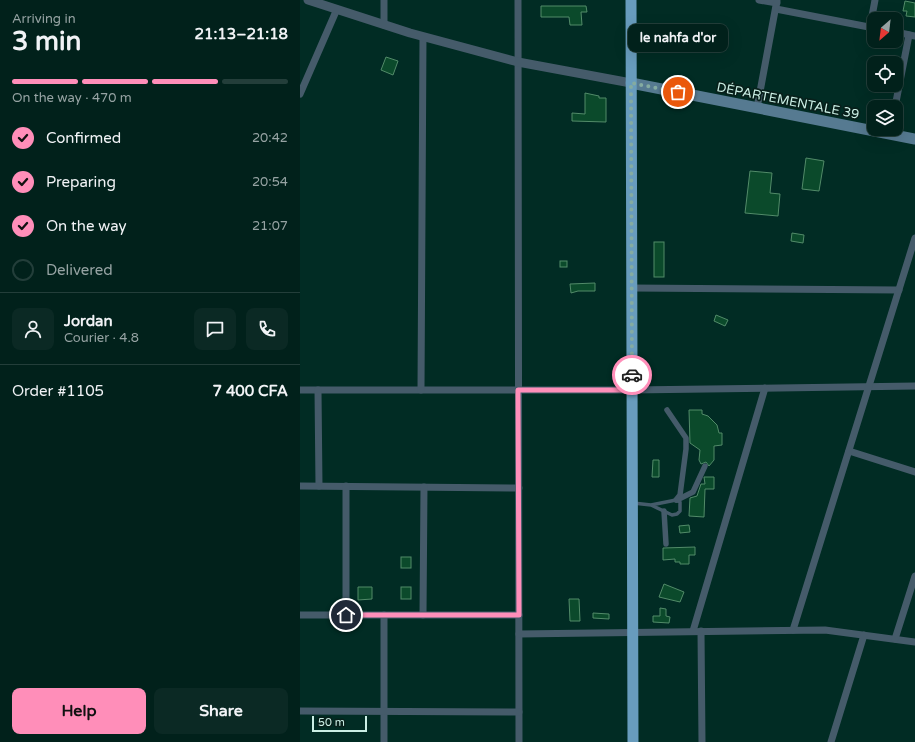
<!DOCTYPE html>
<meta charset="utf-8">
<style>
body{margin:0;font-family:"Varela Round",sans-serif;background:#0b2924;color:#f1f3f6;height:100vh;display:flex;flex-direction:column;font-size:15px;white-space:nowrap}
*{box-sizing:border-box;margin:0}
p{font-size:13px;color:#96a3a3}
.icon{flex:none;width:22px;height:22px;fill:none;stroke:currentColor;stroke-width:2;stroke-linecap:round;stroke-linejoin:round}
.map{position:relative;flex:1;overflow:hidden}
.side{display:flex;flex-direction:column;background:#01211b;width:300px}
.side>*{flex:none}
.needle{width:26px;rotate:208deg}
.fabs{position:absolute;left:567px;top:12px;display:grid;gap:8px}
.fabs a{display:grid;place-items:center;width:36px;height:36px;border-radius:8px;background:#01211b;box-shadow:0 4px 16px #0002,0 0 0 1px #233e3a;font-size:20px}
.scale{position:absolute;left:12px;bottom:10px;width:55px;box-sizing:border-box;padding-left:4px;border:2px solid #cbefe5;border-top:0;font-size:11px;line-height:14px;white-space:nowrap;color:#cbefe5;-webkit-text-stroke:3px #08201b;paint-order:stroke}
.pin{position:absolute;display:grid;place-items:center;width:34px;height:34px;color:#fff;margin:-17px;border:2px solid #fff;border-radius:50%;box-shadow:0 1px 4px #0007}
.courier{position:absolute;display:grid;place-items:center;width:40px;height:40px;margin:-20px;border:3px solid #ff8eb9;border-radius:50%;background:#fff;color:#222;box-shadow:0 1px 5px #0007}
.bubble{position:absolute;height:28px;border-radius:8px;background:#01211b;box-shadow:0 4px 16px #0002,0 0 0 1px #233e3a;font-size:13px;font-weight:700;line-height:28px;text-align:center}
.head em{font-style:normal;font-weight:700}
.head div{display:flex;flex-direction:column-reverse}
.head{display:flex;align-items:center;justify-content:space-between;height:68px;padding:0 12px}
h1{font-size:26px;font-weight:700;line-height:30px}
.bar{display:grid;grid-template-columns:repeat(4,1fr);gap:6px 4px;align-content:center;height:48px;padding:0 12px}
.bar i{height:5px;border-radius:3px;background:#233e3a}
.bar .current{background:#ff8eb9}
.bar p{grid-column:span 4}
.line{display:flex;align-items:center;gap:10px;padding:0 12px;border-top:1px solid #233e3a}
.line div{flex:1}
.round{display:grid;place-items:center;flex:none;width:42px;height:42px;border-radius:8px;background:#0b2924}
ol{padding:0 12px;list-style:none}
li{display:flex;align-items:center;gap:12px;height:44px}
li p{margin-inline-start:auto}
li .icon{padding:4px;border-radius:50%;background:#ff8eb9;color:#111;stroke-width:4}
li:last-child{color:#96a3a3}
li i{width:22px;height:22px;border:2px solid #233e3a;border-radius:50%}
.primary-button{display:flex;gap:8px;margin-top:auto;padding:8px 12px}
.primary-button a{flex:1;height:46px;border-radius:8px;background:#ff8eb9;color:#111;font-size:16px;font-weight:700;line-height:46px;text-align:center}
.primary-button a+a{background:#0b2924;color:#f1f3f6}
main{display:flex;flex:1;min-height:0}
.map>svg:first-child{display:block}
</style>
<main>
<section class="side">
<div class="head"><div><h1>3 min</h1><p>Arriving in</p></div><em>21:13–21:18</em></div>
<div class="bar"><i class="current"></i><i class="current"></i><i class="current"></i><i></i><p>On the way · 470 m</p></div>
<ol>
<li><svg class="icon" aria-label="check" viewBox="0 0 24 24"><path d="M5 12l5 5 9-10"/></svg>Confirmed<p>20:42</p></li>
<li><svg class="icon" aria-label="check" viewBox="0 0 24 24"><path d="M5 12l5 5 9-10"/></svg>Preparing<p>20:54</p></li>
<li><svg class="icon" aria-label="check" viewBox="0 0 24 24"><path d="M5 12l5 5 9-10"/></svg>On the way<p>21:07</p></li>
<li><i></i>Delivered</li>
</ol>
<div class="line" style="height:72px"><a class="round"><svg class="icon" aria-label="person" viewBox="0 0 24 24"><circle cx="12" cy="8" r="4"/><path d="M4 21q1-7 8-7t8 7"/></svg></a><div><b>Jordan</b><p>Courier · 4.8</p></div><a class="round"><svg class="icon" aria-label="chat" viewBox="0 0 24 24"><path d="M4 5h16v11H9l-5 4z"/></svg></a><a class="round"><svg class="icon" aria-label="phone" viewBox="0 0 24 24"><path d="M5 4h4l2 5-3 2q2 4 5 5l2-3 5 2v4C11 20 4 13 5 4z"/></svg></a></div>
<div class="line" style="height:52px"><div>Order #1105</div><b>7 400 CFA</b></div>
<div class="primary-button"><a>Help</a><a>Share</a></div>
</section>
<div class="map">
<svg width="615" height="742" viewBox="0 0 615 742">
<rect width="100%" height="100%" fill="#012c24"/>
<g fill="#0b4a2b" stroke="#528b69">
<polygon points="605,1 615,3 615,17 606,16 607,11 603,11"/>
<polygon points="241,6 286,6 287,12 281,12 282,25 270,25 269,17 241,17"/>
<polygon points="86,57 98,61 93,75 81,70"/>
<polygon points="285,93 299,96 299,98 306,98 306,122 272,121 272,113 285,114"/>
<polygon points="506,158 524,161 519,191 502,189"/>
<polygon points="450,171 472,173 470,193 480,194 478,216 445,213"/>
<polygon points="492,233 504,235 503,243 491,241"/>
<rect x="354" y="242" width="10" height="35"/>
<rect x="260" y="261" width="7" height="6"/>
<polygon points="295,283 295,291 278,291 271,293 270,284"/>
<polygon points="416,315 428,320 425,326 414,321"/>
<polygon points="389,410 402,410 402,414 408,416 417,425 419,433 422,433 422,445 414,446 414,460 409,466 406,462 401,464 399,460 400,450 390,443"/>
<polygon points="353,460 359,460 359,477 352,477"/>
<polygon points="404,477 414,477 414,489 405,489 404,517 389,516 390,498 397,496 401,484 405,484"/>
<polygon points="389,525 390,532 380,533 379,526"/>
<polygon points="395,547 395,555 389,555 389,564 380,564 380,562 375,562 375,559 363,560 363,548"/>
<rect x="101" y="557" width="10" height="11"/>
<polygon points="364,584 384,592 380,602 359,597"/>
<polygon points="58,587 72,587 72,599 58,600"/>
<rect x="101" y="587" width="10" height="12"/>
<polygon points="269,599 279,599 280,621 270,621"/>
<polygon points="360,608 366,609 366,616 370,617 369,623 353,622 353,616 360,616"/>
<polygon points="293,613 309,614 309,619 293,618"/>
</g>
<g fill="none" stroke-linecap="round" stroke-linejoin="round">
<polyline stroke="#455b6a" stroke-width="3.5" points="333,503 351,505 372,515 377,514 380,511 380,502 376,500 351,505"/>
<g stroke="#455b6a" stroke-width="5.5">
<polyline points="367,410 386,438 386,449 380,495 376,500"/>
<polyline points="377,500 393,492 405,466"/>
<polyline points="364,511 366,544"/>
</g>
<g stroke="#455b6a" stroke-width="7">
<polyline points="84,0 84,25"/>
<polyline points="218,0 219,742"/>
<polyline points="459,0 477,3"/>
<polyline points="476,9 574,28"/>
<polyline points="570,27 575,0"/>
<polyline points="596,32 615,36"/>
<polyline points="0,94 37,9"/>
<polyline points="595,107 609,35"/>
<polyline points="457,108 477,0"/>
<polyline points="332,288 599,290"/>
<polyline points="0,390 332,390 615,386"/>
<polyline points="18,390 19,486"/>
<polyline points="121,390 123,37"/>
<polyline points="549,451 615,472"/>
<polyline points="0,486 219,488"/>
<polyline points="46,486 46,615"/>
<polyline points="0,615 219,615"/>
<polyline points="84,615 84,742"/>
<polyline points="123,615 124,487"/>
<polyline points="493,630 615,238"/>
<polyline points="393,631 465,388"/>
<polyline points="401,631 402,742"/>
<polyline points="219,634 525,630 615,642"/>
<polyline points="595,639 615,576"/>
<polyline points="0,711 219,712"/>
<polyline points="531,742 564,635"/>
</g>
<polyline stroke="#455b6a" stroke-width="9" points="8,0 110,33 218,62 331,83"/>
<polyline stroke="#567a91" stroke-width="11" points="331,83 615,139"/>
<polyline stroke="#689cbd" stroke-width="11" points="331,0 333,742"/>
</g>
<g fill="none" stroke-linecap="round" stroke-linejoin="round">
<polyline stroke="#84aba1" stroke-width="4" stroke-dasharray="0 7.2" points="332,375 331,83 378,92"/>
<polyline stroke="#ff8eb9" stroke-width="5" points="46,615 219,615 218,390 332,390 332,375"/>
</g>
<g text-anchor="middle" stroke-width="3.5" stroke-linejoin="round" paint-order="stroke">
<g font-size="13" fill="#cbefe5" stroke="#08201b">
<text transform="translate(488 100) rotate(11)" y="5">DÉPARTEMENTALE 39</text>
</g>
</g>
</svg>
<div class="fabs">
<a><svg class="needle" viewBox="-14 -14 28 28"><path d="M0-13l5 13h-10z" fill="#e53935"/><path d="M0 13l5-13h-10z" fill="#96a3a3"/></svg></a>
<a><svg class="icon" aria-label="locate" viewBox="0 0 24 24"><circle cx="12" cy="12" r="6"/><path d="M12 2v4M12 18v4M2 12h4M18 12h4"/></svg></a>
<a><svg class="icon" aria-label="layers" viewBox="0 0 24 24"><path d="M12 4l9 5-9 5-9-5zM3 14l9 5 9-5"/></svg></a>
</div>
<div class="scale">50 m</div>
<div class="pin" style="left:378px;top:92px;background:#ea580c"><svg class="icon" aria-label="bag" viewBox="0 0 24 24"><path d="M5 8h14l-1 12H6zM9 8a3 3 0 0 1 6 0"/></svg></div>
<div class="pin" style="left:46px;top:615px;background:#1f2937"><svg class="icon" aria-label="home" viewBox="0 0 24 24"><path d="M3 11l9-7 9 7M6 9v11h12V9"/></svg></div>
<div class="courier" style="left:332px;top:375px"><svg class="icon" aria-label="car" viewBox="0 0 24 24"><path d="M5 17H2v-5l4-1 3-4h7l3 4 3 1v5h-3M9 17h6M6 11h13"/><circle cx="7" cy="17" r="2"/><circle cx="17" cy="17" r="2"/></svg></div>
<div class="bubble" style="left:328px;top:24px;width:100px">le nahfa d'or</div>
</div>
</main>
